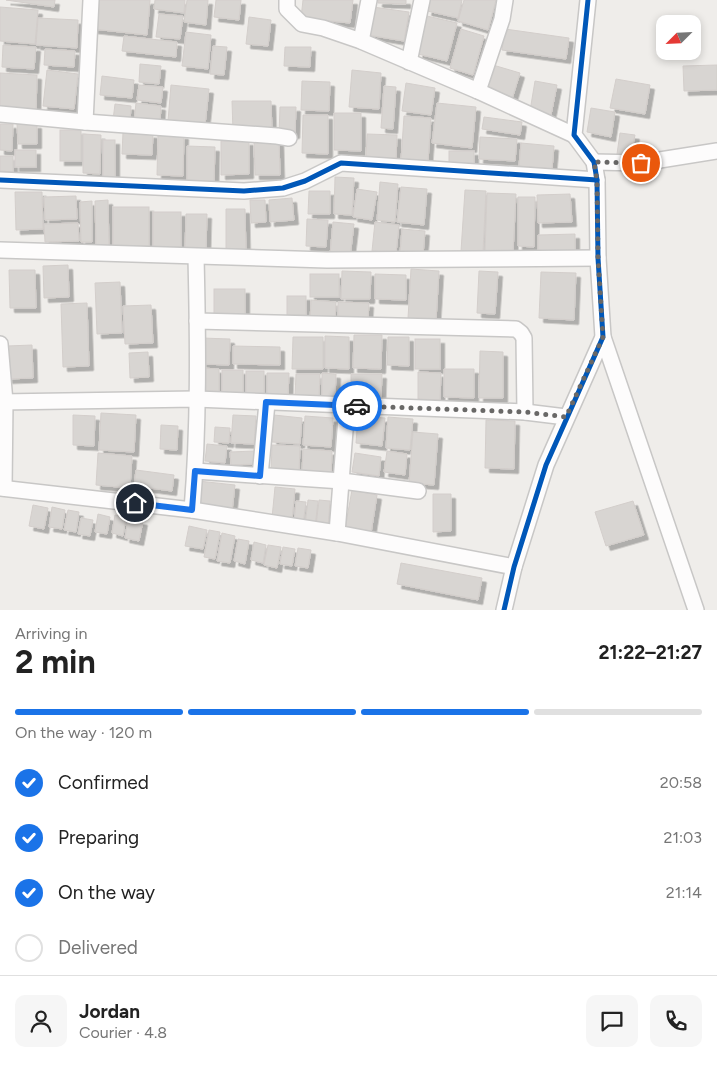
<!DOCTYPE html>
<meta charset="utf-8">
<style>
body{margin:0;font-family:Figtree,sans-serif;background:#f6f6f6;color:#222;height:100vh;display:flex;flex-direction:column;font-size:19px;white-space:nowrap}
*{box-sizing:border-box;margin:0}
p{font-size:16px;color:#767676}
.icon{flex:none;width:28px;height:28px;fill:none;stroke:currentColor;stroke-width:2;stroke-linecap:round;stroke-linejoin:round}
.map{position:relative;height:610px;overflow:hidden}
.side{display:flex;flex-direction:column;background:#fff;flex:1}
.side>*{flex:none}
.needle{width:32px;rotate:246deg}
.buttons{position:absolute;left:656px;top:15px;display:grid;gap:10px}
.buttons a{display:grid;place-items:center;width:45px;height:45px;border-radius:10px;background:#fff;box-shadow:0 2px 8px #0003;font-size:25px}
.pin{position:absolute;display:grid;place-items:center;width:42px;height:42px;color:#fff;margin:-21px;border:2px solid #fff;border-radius:50%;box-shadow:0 1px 5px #0007}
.courier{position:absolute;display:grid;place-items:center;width:50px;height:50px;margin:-25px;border:4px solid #1a73e8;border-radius:50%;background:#fff;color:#222;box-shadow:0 1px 6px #0007}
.overview em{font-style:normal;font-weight:700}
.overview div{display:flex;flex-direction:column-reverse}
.overview{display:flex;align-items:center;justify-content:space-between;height:85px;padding:0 15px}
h1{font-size:32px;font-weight:700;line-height:38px}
.bar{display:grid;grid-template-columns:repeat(4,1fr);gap:8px 5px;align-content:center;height:60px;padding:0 15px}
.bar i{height:6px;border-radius:4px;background:#e0e0e0}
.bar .current{background:#1a73e8}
.bar p{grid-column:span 4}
.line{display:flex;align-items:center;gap:12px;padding:0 15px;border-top:1px solid #e0e0e0}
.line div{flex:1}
.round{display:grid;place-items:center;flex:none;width:52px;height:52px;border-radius:10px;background:#f6f6f6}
ol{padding:0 15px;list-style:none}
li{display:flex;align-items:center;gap:15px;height:55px}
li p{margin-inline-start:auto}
li .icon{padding:5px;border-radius:50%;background:#1a73e8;color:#fff;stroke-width:4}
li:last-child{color:#767676}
li i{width:28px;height:28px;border:2px solid #e0e0e0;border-radius:50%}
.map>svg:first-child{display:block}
</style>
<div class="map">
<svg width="717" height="610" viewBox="0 0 717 610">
<defs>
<filter id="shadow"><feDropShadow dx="4.5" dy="4.5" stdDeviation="0" flood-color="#0004"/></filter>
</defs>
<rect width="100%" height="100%" fill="#efedea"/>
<g fill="#d8d5d2" stroke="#d3cecb" filter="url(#shadow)">
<polygon points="6,0 55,0 54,7"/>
<polygon points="96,0 150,0 147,35 93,29"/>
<polygon points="155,0 185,0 184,13 154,9"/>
<polygon points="187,0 208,0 206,25 184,22"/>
<polygon points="216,0 241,0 239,20 214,17"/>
<polygon points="303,0 353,0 350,23 301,18"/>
<polygon points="378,0 406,0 406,4 378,3"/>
<polygon points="430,0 462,0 458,18 427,11"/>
<polygon points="464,0 496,0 488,30 458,21"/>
<polygon points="0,7 38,10 35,44 0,41"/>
<polygon points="373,7 409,12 404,41 368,35"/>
<polygon points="159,14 183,16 180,39 156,37"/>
<polygon points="427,16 457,23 447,61 418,54"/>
<polygon points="249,17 271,20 268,46 246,44"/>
<polygon points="38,18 78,20 77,48 36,45"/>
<polygon points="461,29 484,36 473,75 450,68"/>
<polygon points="505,29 569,38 566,59 502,50"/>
<polygon points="186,32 211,35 208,69 182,66"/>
<polygon points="124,36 177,42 176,57 122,51"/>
<polygon points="3,45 36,47 34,69 2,67"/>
<polygon points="213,46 227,47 224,75 210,74"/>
<polygon points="285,47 311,47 310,67 284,66"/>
<polygon points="45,49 75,51 74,67 44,65"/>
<polygon points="140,64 161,66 159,84 139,82"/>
<polygon points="493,65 520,73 512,99 486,91"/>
<polygon points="717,65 717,90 684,91 683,66"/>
<polygon points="47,70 78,74 74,109 43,106"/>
<polygon points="352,70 381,73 379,109 349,107"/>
<polygon points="0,73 37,75 36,113 0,111"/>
<polygon points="102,76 134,80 132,98 100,95"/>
<polygon points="616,79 650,85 645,114 610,108"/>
<polygon points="302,81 330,82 329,111 301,110"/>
<polygon points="535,81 557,85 551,115 530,111"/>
<polygon points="406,83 435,88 431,115 402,111"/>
<polygon points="139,85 163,87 161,103 137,100"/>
<polygon points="171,85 209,89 205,125 168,121"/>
<polygon points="384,86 396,87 393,129 381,128"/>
<polygon points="232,101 271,101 272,132 233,133"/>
<polygon points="136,103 161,106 160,123 134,121"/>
<polygon points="437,103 476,107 472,148 432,143"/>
<polygon points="115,104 131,106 130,122 113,120"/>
<polygon points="280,107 296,107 295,134 279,134"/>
<polygon points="591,108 615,112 611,137 587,132"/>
<polygon points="334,113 361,113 361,151 334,150"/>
<polygon points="303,115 328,115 328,154 302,153"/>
<polygon points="404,116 431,118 428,161 401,160"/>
<polygon points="484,117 522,122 520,135 482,129"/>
<polygon points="0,124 13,124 12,151 0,150"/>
<polygon points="17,124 37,124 37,144 18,144"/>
<rect x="60" y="130" width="21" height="31"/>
<polygon points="123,132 153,134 152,155 122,154"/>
<polygon points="620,133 635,135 631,156 617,154"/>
<polygon points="83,134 101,135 100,174 83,173"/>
<polygon points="158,134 184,135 183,176 157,175"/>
<polygon points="367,134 397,135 396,160 366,159"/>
<polygon points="480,137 517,139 515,161 479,159"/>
<rect x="103" y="140" width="12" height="37"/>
<polygon points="279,140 280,175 255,175 254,141"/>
<polygon points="221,141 249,141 249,174 221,175"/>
<polygon points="521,143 554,146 552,169 519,166"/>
<polygon points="187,146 215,147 214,183 187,182"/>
<rect x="15" y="150" width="21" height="17"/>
<rect x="449" y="151" width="25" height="13"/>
<polygon points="0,156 13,156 13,172 0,171"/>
<polygon points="335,177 354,178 352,215 334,214"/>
<polygon points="380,182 398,184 395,222 377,220"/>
<polygon points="401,187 427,189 424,225 397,222"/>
<polygon points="357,189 377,192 372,220 353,217"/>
<polygon points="465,190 486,191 483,252 461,251"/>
<polygon points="309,191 330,191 330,214 308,214"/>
<polygon points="15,192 42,192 43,229 16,230"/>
<polygon points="487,193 516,194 513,252 485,251"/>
<polygon points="570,194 572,222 538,223 537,195"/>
<polygon points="76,196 77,219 45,220 44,197"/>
<polygon points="518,197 535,197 534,247 518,246"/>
<polygon points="292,198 294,220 270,222 269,200"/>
<polygon points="108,200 109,246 96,246 95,201"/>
<polygon points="250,200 265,200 266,222 251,223"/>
<polygon points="92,201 92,242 81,242 80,202"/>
<rect x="113" y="207" width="36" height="39"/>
<polygon points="226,209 245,209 246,253 226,253"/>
<rect x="153" y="212" width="28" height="35"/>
<polygon points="186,214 207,214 206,249 185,249"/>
<polygon points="307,219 328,220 326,247 306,246"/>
<polygon points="333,222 354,224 350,257 330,255"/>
<polygon points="375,222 399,225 396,253 372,251"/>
<polygon points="78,223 79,241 45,242 44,224"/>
<polygon points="402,229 425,231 423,255 400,253"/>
<polygon points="575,234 575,251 538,253 538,235"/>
<polygon points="68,265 69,297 44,298 43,266"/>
<polygon points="411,269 439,271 436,320 408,318"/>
<polygon points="9,270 35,270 36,308 10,308"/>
<polygon points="342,271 371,272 370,299 341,299"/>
<polygon points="479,271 498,272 495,314 477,313"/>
<polygon points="541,272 576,273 574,320 539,318"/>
<rect x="310" y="274" width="29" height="23"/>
<polygon points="375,274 406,275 406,300 375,299"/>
<polygon points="120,282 122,333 97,334 95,283"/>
<rect x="214" y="289" width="31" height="28"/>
<rect x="287" y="296" width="19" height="19"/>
<polygon points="311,300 336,302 335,323 310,322"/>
<polygon points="338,302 369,303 368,320 338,318"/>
<polygon points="87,303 89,366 63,367 61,304"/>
<polygon points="151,305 153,343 125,344 123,306"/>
<polygon points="354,335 382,335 381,369 353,368"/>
<polygon points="325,336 349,337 349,369 325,368"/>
<polygon points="293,337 323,337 323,369 292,369"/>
<polygon points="388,337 409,337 409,366 387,365"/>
<polygon points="202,338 230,339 229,365 202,364"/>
<rect x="415" y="339" width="25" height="30"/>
<polygon points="32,345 33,378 8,379 7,346"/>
<polygon points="233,346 280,347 280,365 233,364"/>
<polygon points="480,351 503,352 503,398 479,398"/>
<polygon points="148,352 149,377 130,378 129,353"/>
<polygon points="201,368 219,369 219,395 201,395"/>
<polygon points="444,369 474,369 474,398 444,397"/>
<rect x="222" y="370" width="21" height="25"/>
<rect x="246" y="371" width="18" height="23"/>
<polygon points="418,372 441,373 440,400 418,399"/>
<polygon points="267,373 289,373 288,396 267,396"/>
<polygon points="322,373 336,374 335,398 322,397"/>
<polygon points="296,374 320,374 319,397 295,396"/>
<polygon points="351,374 382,374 381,399 351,398"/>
<polygon points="101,413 136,415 134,452 99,450"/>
<polygon points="73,415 95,416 94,446 73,445"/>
<polygon points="233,415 256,416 254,444 231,443"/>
<polygon points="274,415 302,418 300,444 272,442"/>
<polygon points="305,416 333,418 331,447 303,445"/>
<polygon points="358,416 385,418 382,446 356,443"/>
<polygon points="388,417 413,419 410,450 386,448"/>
<polygon points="486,420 515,421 514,469 485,468"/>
<polygon points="161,425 178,426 177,450 160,449"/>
<polygon points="215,427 230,428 229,443 214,442"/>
<polygon points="413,432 438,434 434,485 409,483"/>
<polygon points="207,444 227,446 225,463 205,461"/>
<polygon points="272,445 300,446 299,473 271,472"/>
<polygon points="303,449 332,451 331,477 302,474"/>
<polygon points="254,451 255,464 231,465 230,452"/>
<polygon points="387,451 407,454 405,475 384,472"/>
<polygon points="98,453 132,456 130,488 96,485"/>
<polygon points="355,453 381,457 379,476 352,472"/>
<polygon points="136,470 174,475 172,491 134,486"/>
<polygon points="198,481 235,485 232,511 196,507"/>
<polygon points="275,487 295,489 292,520 272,518"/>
<polygon points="352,490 377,495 371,533 345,529"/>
<polygon points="433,494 451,494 451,531 433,532"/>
<polygon points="308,500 318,501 315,527 305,526"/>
<polygon points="319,500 330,501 328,527 316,526"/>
<polygon points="296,501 306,502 303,524 294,524"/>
<polygon points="633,501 644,535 606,546 595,512"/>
<polygon points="33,505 48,508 44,529 29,526"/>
<polygon points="52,507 65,510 62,529 49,527"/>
<polygon points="68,510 79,512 76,532 64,530"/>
<polygon points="98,514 110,517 107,534 95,532"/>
<polygon points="115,515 126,517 123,536 112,533"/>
<polygon points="81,518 93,520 90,536 78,534"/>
<polygon points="128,519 143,521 139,541 125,538"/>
<polygon points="189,526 207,530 203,549 185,546"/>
<polygon points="209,530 220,532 215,559 204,557"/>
<polygon points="222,533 235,536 230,563 217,561"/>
<polygon points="238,539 249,541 245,564 234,561"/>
<polygon points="254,542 266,545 263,563 251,560"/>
<polygon points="268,545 281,547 277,568 264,565"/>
<polygon points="283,547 295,549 292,566 280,564"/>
<polygon points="298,548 311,550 308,568 295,566"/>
<polygon points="401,563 482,578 478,600 397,584"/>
</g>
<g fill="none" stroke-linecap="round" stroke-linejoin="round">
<g stroke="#c8c7c6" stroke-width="18">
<g id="street">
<polyline points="287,0 287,9 302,24 323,28 361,41 478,91 574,135"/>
<polyline points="361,41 369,0"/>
<polyline points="409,62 422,0"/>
<polyline points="478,91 502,19 505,0"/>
<polyline points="0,114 85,122 277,136 289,138"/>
<polyline points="85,122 91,0"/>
<polyline points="594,162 641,163 717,151"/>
<polyline points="0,180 244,191 283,188 305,181 341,163 597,180"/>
<polyline points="0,250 327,260 598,258"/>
<polyline points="197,321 516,329 521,333 524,338 525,412"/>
<polyline points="603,337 696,610"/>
<polyline points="0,344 5,402 4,488"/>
<polyline points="0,402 196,399 525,412 566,417"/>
<polyline points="195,471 342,481 418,491"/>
<polyline points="260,476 267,403"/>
<polyline points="0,488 192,510 337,533 514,567"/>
<path d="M192,510C199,426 198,341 196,257"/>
<polyline points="337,533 347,405"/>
<polyline points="504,610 514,567 546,465 603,337 598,258 597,180 594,162 574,135 588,0"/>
</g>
</g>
<use href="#street" stroke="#fdfcfc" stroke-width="15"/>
<g stroke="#fff" stroke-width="8">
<g id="cycleway">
<polyline points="0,180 244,191 283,188 305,181 341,163 597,180"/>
<polyline points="504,610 514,567 546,465 603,337 598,258 597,180 594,162 574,135 588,0"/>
</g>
</g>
<use href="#cycleway" stroke="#0057b8" stroke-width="5"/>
</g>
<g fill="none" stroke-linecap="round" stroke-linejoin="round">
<polyline stroke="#696867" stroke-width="5" stroke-dasharray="0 9" points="357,406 525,412 566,417 603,337 598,258 597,180 594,162 641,163"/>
<polyline stroke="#1a73e8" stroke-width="6" points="135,503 192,510 195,471 260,476 266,402 357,406"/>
</g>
</svg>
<div class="buttons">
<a><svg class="needle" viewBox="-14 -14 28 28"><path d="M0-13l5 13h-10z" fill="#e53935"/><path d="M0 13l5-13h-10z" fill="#767676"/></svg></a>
</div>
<div class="pin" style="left:641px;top:163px;background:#ea580c"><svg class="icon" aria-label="bag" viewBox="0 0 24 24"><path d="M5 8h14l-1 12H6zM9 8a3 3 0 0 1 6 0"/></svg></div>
<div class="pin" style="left:135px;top:503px;background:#1f2937"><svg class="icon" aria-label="home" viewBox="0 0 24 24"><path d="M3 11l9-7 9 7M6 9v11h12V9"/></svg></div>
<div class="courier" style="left:357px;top:406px"><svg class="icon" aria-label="car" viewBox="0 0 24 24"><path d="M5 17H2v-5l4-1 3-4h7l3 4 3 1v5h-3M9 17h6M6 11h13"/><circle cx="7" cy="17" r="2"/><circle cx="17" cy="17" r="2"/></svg></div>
</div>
<section class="side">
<div class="overview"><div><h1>2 min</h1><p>Arriving in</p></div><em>21:22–21:27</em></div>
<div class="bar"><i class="current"></i><i class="current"></i><i class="current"></i><i></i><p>On the way · 120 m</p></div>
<ol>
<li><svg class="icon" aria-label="check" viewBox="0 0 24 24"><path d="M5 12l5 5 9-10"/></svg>Confirmed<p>20:58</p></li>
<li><svg class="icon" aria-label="check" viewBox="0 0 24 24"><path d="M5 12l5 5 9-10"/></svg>Preparing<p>21:03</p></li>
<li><svg class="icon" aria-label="check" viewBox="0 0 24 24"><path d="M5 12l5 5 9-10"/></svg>On the way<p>21:14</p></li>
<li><i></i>Delivered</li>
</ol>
<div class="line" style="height:90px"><a class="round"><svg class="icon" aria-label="person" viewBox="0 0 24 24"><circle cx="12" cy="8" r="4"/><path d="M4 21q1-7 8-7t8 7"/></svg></a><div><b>Jordan</b><p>Courier · 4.8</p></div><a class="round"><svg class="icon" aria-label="chat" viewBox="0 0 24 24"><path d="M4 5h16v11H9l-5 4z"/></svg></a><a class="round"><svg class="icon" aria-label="phone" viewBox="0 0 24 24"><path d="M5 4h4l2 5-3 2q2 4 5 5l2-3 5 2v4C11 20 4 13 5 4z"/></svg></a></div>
</section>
